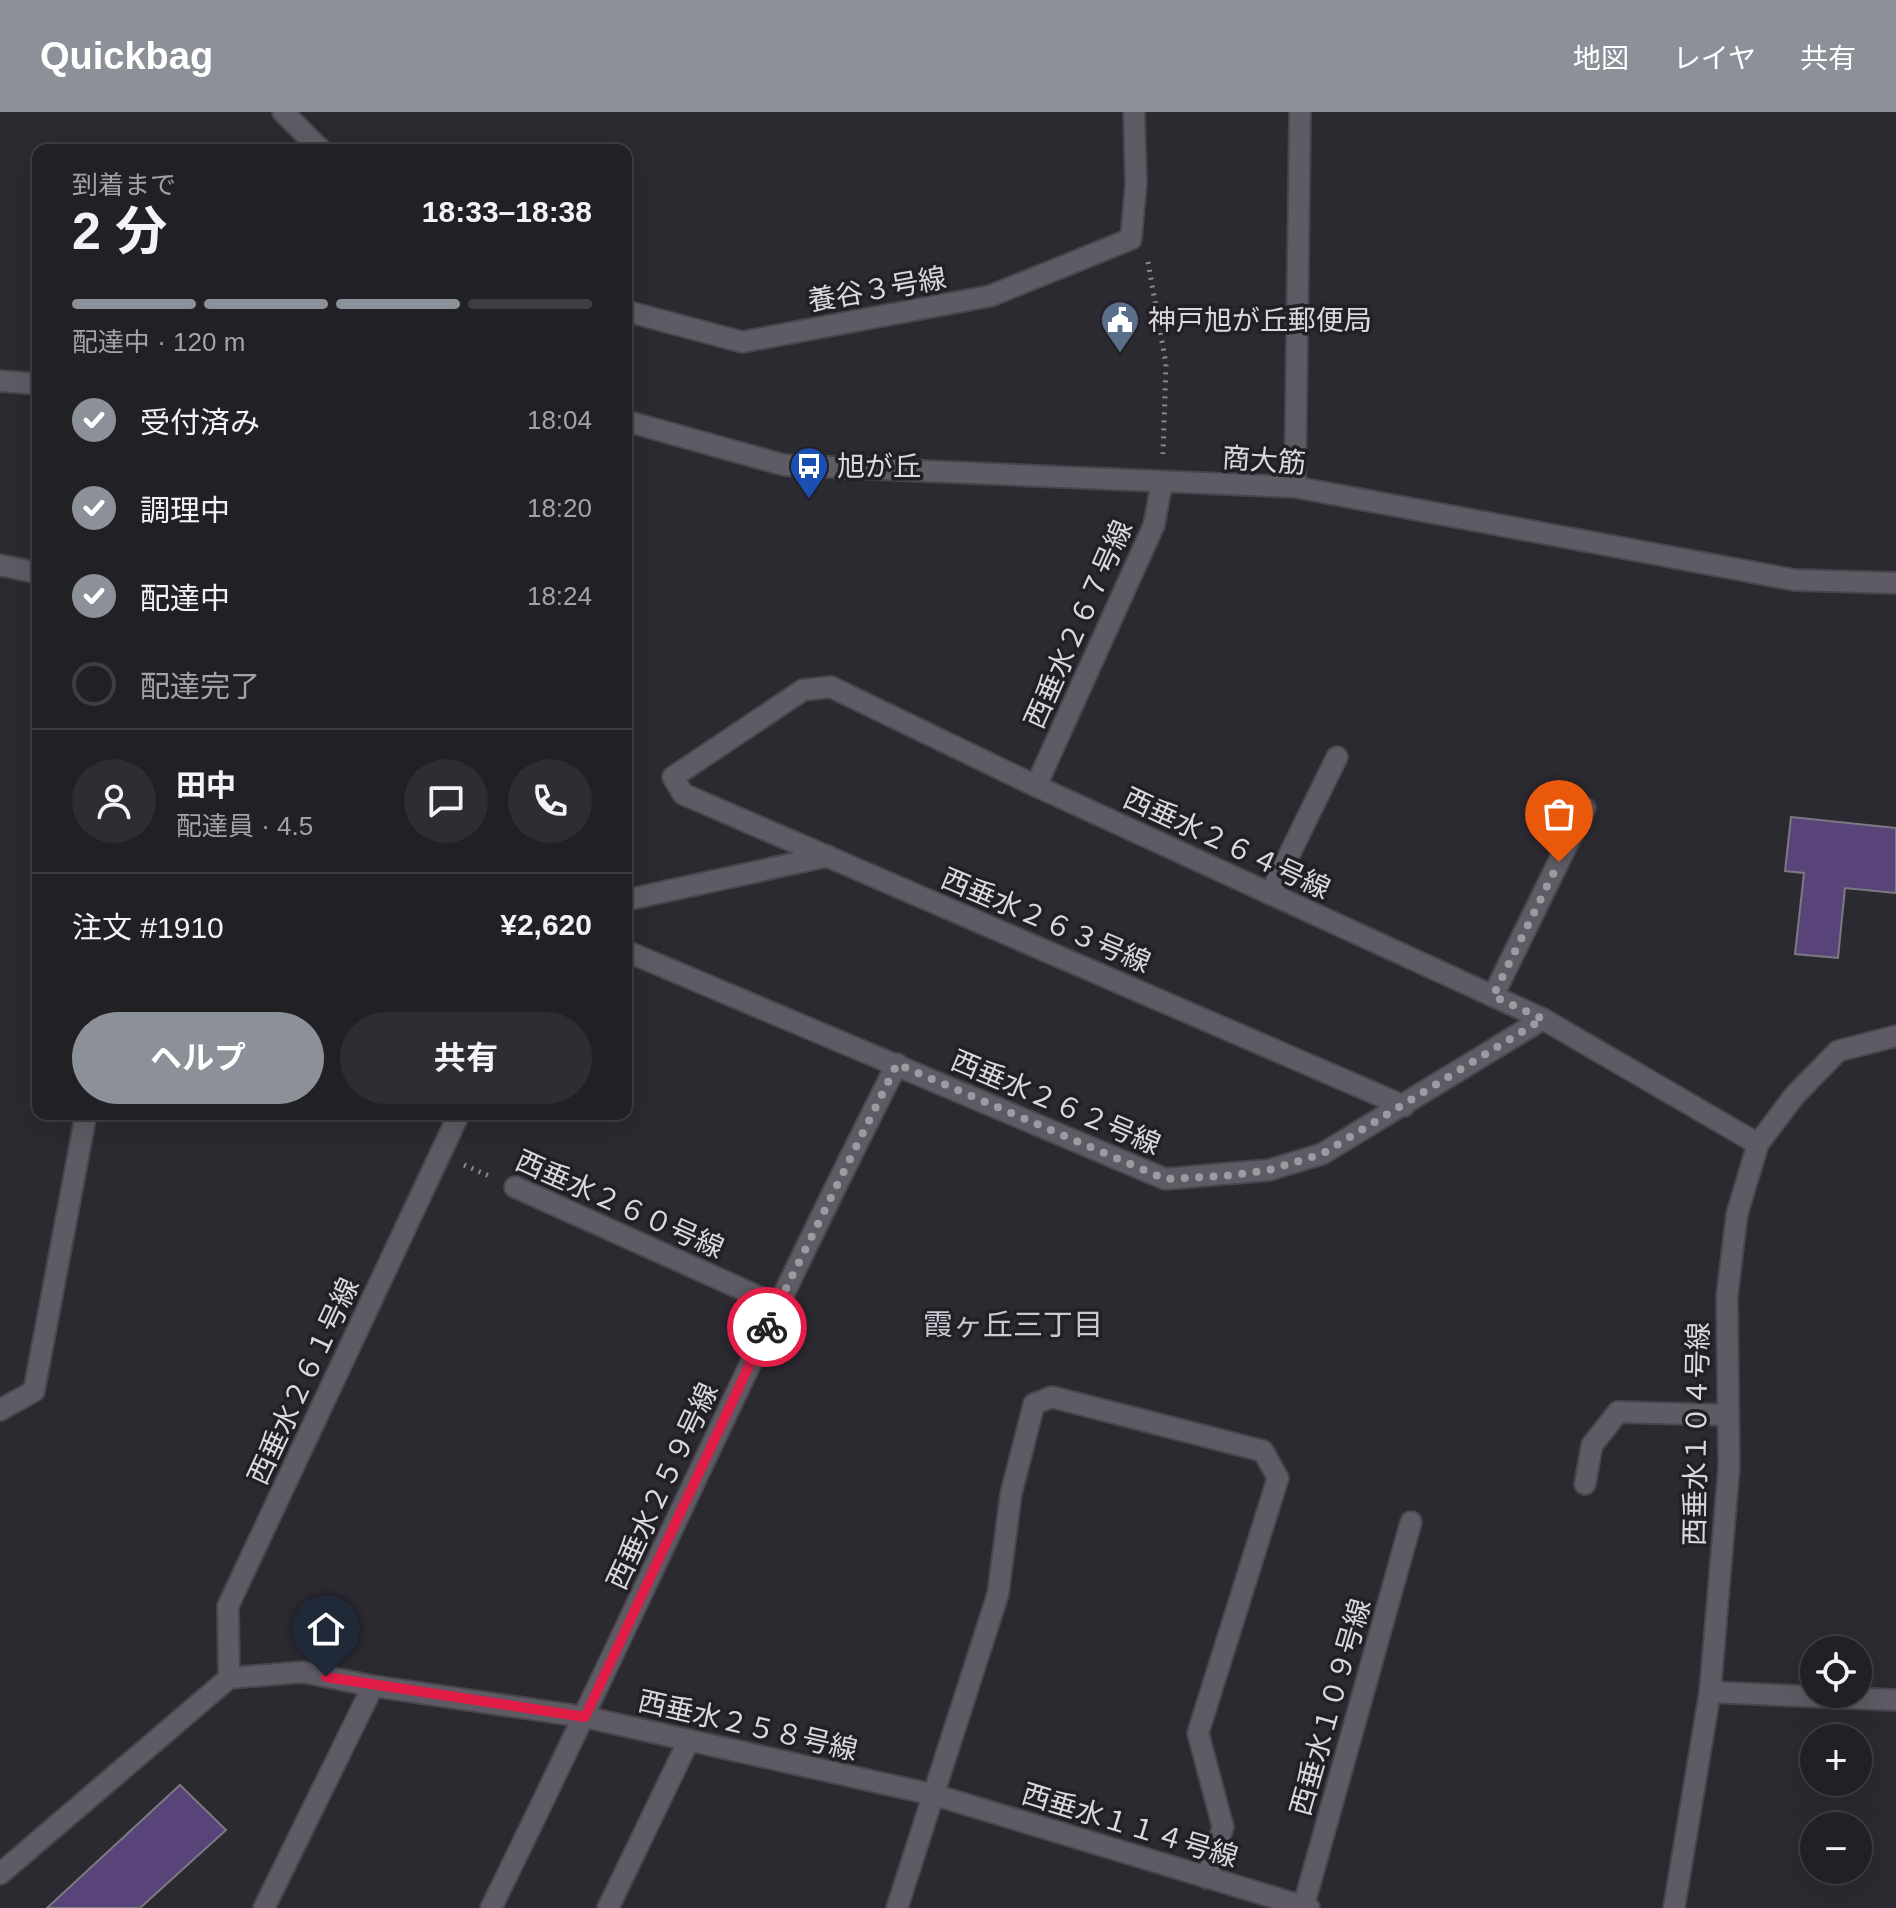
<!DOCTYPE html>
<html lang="ja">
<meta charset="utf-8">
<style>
body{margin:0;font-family:Helvetica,"Noto Sans JP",sans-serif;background:#2d2d32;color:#f1f3f6;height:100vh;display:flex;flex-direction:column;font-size:30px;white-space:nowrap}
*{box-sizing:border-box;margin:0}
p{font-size:26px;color:#a2a3a7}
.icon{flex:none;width:44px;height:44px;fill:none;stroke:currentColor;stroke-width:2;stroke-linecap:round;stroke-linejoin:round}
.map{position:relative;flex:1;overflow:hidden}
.sheet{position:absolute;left:32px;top:32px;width:600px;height:976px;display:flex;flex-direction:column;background:#212025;border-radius:16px;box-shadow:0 8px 32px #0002,0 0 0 2px #3e3e42}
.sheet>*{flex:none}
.buttons{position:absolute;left:1800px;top:1524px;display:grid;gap:16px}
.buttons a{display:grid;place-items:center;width:72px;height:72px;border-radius:50%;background:#212025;box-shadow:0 8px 32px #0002,0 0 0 2px #3e3e42;font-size:40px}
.pin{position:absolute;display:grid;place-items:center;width:68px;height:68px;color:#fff;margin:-82px -34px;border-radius:50% 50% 50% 0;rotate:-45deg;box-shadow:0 0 8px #0007}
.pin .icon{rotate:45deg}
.courier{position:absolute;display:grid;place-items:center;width:80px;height:80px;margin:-40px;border:6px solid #e11d48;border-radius:50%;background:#fff;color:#222;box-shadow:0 2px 10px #0007}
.headline em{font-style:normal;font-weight:700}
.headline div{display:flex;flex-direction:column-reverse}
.headline{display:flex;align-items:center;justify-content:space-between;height:136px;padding:0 40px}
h1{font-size:52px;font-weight:700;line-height:60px}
.bar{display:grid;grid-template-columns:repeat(4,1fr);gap:12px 8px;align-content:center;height:96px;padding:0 40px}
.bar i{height:10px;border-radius:6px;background:#3e3e42}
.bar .selected{background:#8c9099}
.bar p{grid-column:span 4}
.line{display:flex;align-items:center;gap:20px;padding:0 40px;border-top:2px solid #3e3e42}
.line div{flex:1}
.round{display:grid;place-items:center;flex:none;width:84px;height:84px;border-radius:42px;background:#2d2d32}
ol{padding:0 40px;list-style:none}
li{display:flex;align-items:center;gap:24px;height:88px}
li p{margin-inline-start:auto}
li .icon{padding:8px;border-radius:50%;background:#8c9099;color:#fff;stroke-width:4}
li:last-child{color:#a2a3a7}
li i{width:44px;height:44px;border:4px solid #3e3e42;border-radius:50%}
.primary-button{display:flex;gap:16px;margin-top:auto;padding:16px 40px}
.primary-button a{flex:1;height:92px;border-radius:48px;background:#8c9099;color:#fff;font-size:32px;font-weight:700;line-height:92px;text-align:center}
.primary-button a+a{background:#2d2d32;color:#f1f3f6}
header{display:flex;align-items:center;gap:48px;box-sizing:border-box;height:112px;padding:0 40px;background:#8c9099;color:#fff}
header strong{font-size:38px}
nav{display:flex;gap:44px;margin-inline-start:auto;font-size:28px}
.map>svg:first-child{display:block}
</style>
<header>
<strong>Quickbag</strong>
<nav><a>地図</a><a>レイヤ</a><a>共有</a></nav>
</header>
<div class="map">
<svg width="1896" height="1796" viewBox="0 0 1896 1796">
<rect width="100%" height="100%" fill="#2c2a31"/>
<g fill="#59447a" stroke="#7c7982" stroke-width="2">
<polygon points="1791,705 1896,716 1896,781 1845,776 1838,846 1795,842 1804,761 1785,759"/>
<polygon points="180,1673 226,1718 140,1796 47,1796"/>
</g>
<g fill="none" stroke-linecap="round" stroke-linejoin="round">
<g stroke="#48454c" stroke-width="24">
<g id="minor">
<polyline points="283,0 321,38"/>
<polyline points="626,199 742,230 990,184 1131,127 1136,71 1134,0"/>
<polyline points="0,269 38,272"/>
<polyline points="626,309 784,353 1295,375 1795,468 1896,471"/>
<polyline points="1295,375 1300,0"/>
<polyline points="0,453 38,461"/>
<polyline points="1036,674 1154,413 1162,370"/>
<polyline points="1270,782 1337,645"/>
<polyline points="626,788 828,744"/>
<polyline points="626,839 1165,1067 1269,1058 1322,1042 1543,907"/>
<polyline points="1493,884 1585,696"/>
<polyline points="1404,994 683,682 673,665 803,578 831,575 1036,674 1543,907 1758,1032"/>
<polyline points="515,1075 777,1193"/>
<polyline points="0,1298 34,1279 86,1002"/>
<polyline points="1585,1372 1592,1333 1618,1300 1728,1303"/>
<polyline points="229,1566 228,1494 459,1002"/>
<polyline points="1710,1580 1896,1588"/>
<polyline points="0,1762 229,1566 303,1560 373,1574 585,1605 935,1683 1309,1796"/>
<polyline points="264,1796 373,1574"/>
<path d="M491,1796C629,1516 756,1230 897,952"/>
<polyline points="608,1796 689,1628"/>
<polyline points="897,1796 998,1482 1011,1382 1034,1292 1052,1285 1263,1339 1278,1366 1198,1621 1223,1715 1207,1766"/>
<polyline points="1303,1796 1411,1410"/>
<polyline points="1674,1796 1710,1580 1729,1355 1727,1184 1737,1102 1758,1032 1795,983 1838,939 1896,924"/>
</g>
</g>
<g stroke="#8b898f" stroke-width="5" stroke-dasharray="2 6" stroke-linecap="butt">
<polyline points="1148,150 1166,252 1163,342"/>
<polyline points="464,1053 492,1065"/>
</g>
<use href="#minor" stroke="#5e5b64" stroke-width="20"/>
</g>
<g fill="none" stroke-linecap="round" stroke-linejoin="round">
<polyline stroke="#9d9ba1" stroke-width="8" stroke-dasharray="0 14.4" points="767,1215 897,952 1165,1067 1225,1064 1269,1058 1322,1042 1543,907 1493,884 1559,750"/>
<polyline stroke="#e11d48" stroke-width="10" points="326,1565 585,1605 767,1215"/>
</g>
<defs>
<g id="civic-pin" transform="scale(2)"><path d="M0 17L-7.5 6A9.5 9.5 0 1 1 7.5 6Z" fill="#5c6f8a" stroke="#222027"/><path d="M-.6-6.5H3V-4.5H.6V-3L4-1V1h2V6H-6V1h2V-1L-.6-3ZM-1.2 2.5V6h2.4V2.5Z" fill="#fff"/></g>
<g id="bus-pin" transform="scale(2)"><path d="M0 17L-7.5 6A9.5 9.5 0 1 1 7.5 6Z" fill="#1a4fb4" stroke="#222027"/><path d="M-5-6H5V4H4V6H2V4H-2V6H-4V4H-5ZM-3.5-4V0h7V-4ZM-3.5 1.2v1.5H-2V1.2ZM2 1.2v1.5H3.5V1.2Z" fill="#fff"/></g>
</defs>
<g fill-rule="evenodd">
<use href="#civic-pin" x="1120" y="208"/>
<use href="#bus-pin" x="809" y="354"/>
</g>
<g text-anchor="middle" stroke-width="7" stroke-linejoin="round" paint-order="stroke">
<g font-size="28" fill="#dad8dd" stroke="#222027">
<text transform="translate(877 177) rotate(-10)" y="10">養谷３号線</text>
<text transform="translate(1264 348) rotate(4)" y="10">商大筋</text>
<text transform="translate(1078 512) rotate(-66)" y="10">西垂水２６７号線</text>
<text transform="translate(1227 731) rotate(25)" y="10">西垂水２６４号線</text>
<text transform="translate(1046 808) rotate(23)" y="10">西垂水２６３号線</text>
<text transform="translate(1056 990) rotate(23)" y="10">西垂水２６２号線</text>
<text transform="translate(620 1092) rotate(24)" y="10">西垂水２６０号線</text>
<text transform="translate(303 1269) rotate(-65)" y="10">西垂水２６１号線</text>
<text transform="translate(1696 1322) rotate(-89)" y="10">西垂水１０４号線</text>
<text transform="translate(662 1374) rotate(-65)" y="10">西垂水２５９号線</text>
<text transform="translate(1330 1595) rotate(-74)" y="10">西垂水１０９号線</text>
<text transform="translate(748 1613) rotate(13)" y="10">西垂水２５８号線</text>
<text transform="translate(1130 1713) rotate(17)" y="10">西垂水１１４号線</text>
</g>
<g font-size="28" fill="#dad8dd" stroke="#222027" text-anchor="start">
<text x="1148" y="218">神戸旭が丘郵便局</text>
<text x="837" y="364">旭が丘</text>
</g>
<g font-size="30" fill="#cac7d1" stroke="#222027">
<text x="1013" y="1223">霞ヶ丘三丁目</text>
</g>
</g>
</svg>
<div class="buttons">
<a><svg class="icon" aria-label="locate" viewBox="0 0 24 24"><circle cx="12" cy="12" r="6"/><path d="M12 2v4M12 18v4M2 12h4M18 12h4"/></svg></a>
<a>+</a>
<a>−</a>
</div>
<div class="pin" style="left:1559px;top:750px;background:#ea580c"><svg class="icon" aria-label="bag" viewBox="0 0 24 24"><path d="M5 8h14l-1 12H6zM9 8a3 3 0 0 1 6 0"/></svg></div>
<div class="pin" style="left:326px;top:1565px;background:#1f2937"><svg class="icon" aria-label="home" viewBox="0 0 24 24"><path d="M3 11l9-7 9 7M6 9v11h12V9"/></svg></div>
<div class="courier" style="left:767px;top:1215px"><svg class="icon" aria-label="bike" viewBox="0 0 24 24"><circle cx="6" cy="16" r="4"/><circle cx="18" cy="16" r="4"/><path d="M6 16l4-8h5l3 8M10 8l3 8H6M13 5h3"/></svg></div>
<section class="sheet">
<div class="headline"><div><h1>2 分</h1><p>到着まで</p></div><em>18:33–18:38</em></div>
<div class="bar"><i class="selected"></i><i class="selected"></i><i class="selected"></i><i></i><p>配達中 · 120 m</p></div>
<ol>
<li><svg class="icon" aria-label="check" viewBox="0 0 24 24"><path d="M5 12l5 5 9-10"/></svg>受付済み<p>18:04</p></li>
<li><svg class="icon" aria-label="check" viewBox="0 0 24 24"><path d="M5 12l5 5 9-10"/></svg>調理中<p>18:20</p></li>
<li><svg class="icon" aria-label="check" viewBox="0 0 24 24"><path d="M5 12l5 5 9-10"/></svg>配達中<p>18:24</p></li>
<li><i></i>配達完了</li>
</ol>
<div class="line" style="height:144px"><a class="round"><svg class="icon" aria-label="person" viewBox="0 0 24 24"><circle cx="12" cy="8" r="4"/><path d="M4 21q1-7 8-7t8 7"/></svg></a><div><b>田中</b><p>配達員 · 4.5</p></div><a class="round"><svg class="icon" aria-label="chat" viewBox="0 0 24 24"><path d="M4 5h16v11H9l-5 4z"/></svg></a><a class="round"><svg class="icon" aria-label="phone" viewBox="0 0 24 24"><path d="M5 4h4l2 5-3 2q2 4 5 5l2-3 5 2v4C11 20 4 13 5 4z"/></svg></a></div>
<div class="line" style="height:104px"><div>注文 #1910</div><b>¥2,620</b></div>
<div class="primary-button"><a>ヘルプ</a><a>共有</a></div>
</section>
</div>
